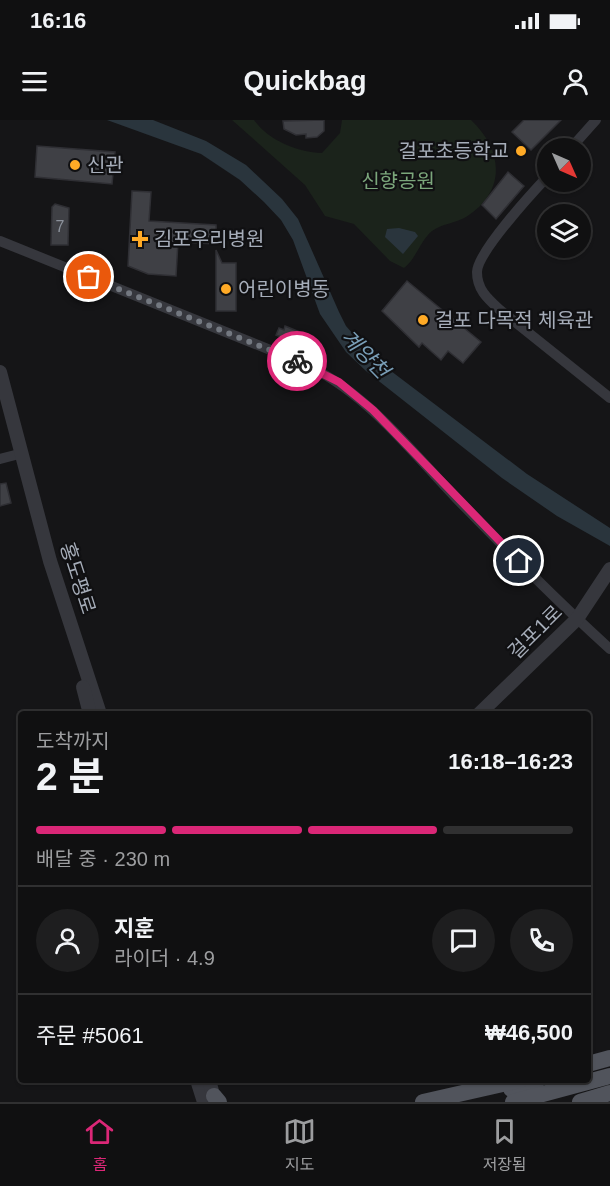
<!DOCTYPE html>
<html lang="ko">
<meta charset="utf-8">
<style>
body{margin:0;font-family:Arial,"Noto Sans KR",sans-serif;background:#1e1e1f;color:#f1f3f6;height:100vh;display:flex;flex-direction:column;font-size:22px;white-space:nowrap}
*{box-sizing:border-box;margin:0}
p{font-size:20px;color:#9c9d9f}
.icon{flex:none;width:33px;height:33px;fill:none;stroke:currentColor;stroke-width:2;stroke-linecap:round;stroke-linejoin:round}
.map{position:relative;flex:1;overflow:hidden}
.details{position:absolute;left:18px;top:591px;width:573px;height:372px;display:flex;flex-direction:column;background:#101011;border-radius:6px;box-shadow:0 2px 4px #0004,0 0 0 2px #303031}
.details>*{flex:none}
.needle{width:39px;rotate:135deg}
.controls{position:absolute;left:537px;top:18px;display:grid;gap:12px}
.controls a{display:grid;place-items:center;width:54px;height:54px;border-radius:50%;background:#101011;box-shadow:0 2px 4px #0004,0 0 0 2px #303031;font-size:30px}
.pin{position:absolute;display:grid;place-items:center;width:51px;height:51px;color:#fff;margin:-26px;border:3px solid #fff;border-radius:50%;box-shadow:0 2px 6px #0007}
.courier{position:absolute;display:grid;place-items:center;width:60px;height:60px;margin:-30px;border:4px solid #db2777;border-radius:50%;background:#fff;color:#222;box-shadow:0 2px 8px #0007}
.headline em{font-style:normal;font-weight:700}
.headline div{display:flex;flex-direction:column-reverse}
.headline{display:flex;align-items:center;justify-content:space-between;height:102px;padding:0 18px}
h1{font-size:39px;font-weight:700;line-height:45px}
.bar{display:grid;grid-template-columns:repeat(4,1fr);gap:9px 6px;align-content:center;height:72px;padding:0 18px}
.bar i{height:8px;border-radius:4px;background:#303031}
.bar .current{background:#db2777}
.bar p{grid-column:span 4}
.line{display:flex;align-items:center;gap:15px;padding:0 18px;border-top:2px solid #303031}
.line div{flex:1}
.round{display:grid;place-items:center;flex:none;width:63px;height:63px;border-radius:32px;background:#1e1e1f}
.status{display:flex;justify-content:space-between;align-items:center;height:42px;padding:0 30px;background:#101011;direction:ltr}
.status svg{height:16px;fill:currentColor}
header{display:flex;justify-content:space-between;align-items:center;height:78px;padding:0 18px;background:#101011;font-size:27px;font-weight:700}
.dock{display:flex;justify-content:space-around;align-items:center;height:84px;border-top:2px solid #303031;background:#101011;font-size:16px;color:#9c9d9f}
.dock a{display:grid;justify-items:center;gap:3px}
.dock .current{color:#db2777}
.map>svg:first-child{display:block}
</style>
<div class="status"><b>16:16</b><svg viewBox="0 0 49 12"><path d="M0 12V9h3v3zM5 12V6h3v6zM10 12V3h3v9zM15 12V0h3v12zM26 1h20v11H26zM47 4h2v5h-2z"/></svg></div>
<header><svg class="icon" aria-label="menu" viewBox="0 0 24 24"><path d="M4 6h16M4 12h16M4 18h16"/></svg>Quickbag<svg class="icon" aria-label="person" viewBox="0 0 24 24"><circle cx="12" cy="8" r="4"/><path d="M4 21q1-7 8-7t8 7"/></svg></header>
<div class="map">
<svg width="610" height="982" viewBox="0 0 610 982">
<rect width="100%" height="100%" fill="#151517"/>
<path fill="#1b231b" d="M232,0H254C269,21 298,32 322,33L340,13L342,0H471C503,30 507,71 466,97C456,103 441,104 432,111C420,121 416,139 404,148L390,141L354,104L325,96L305,65Z"/>
<g fill="#2a353d">
<polygon points="107,0 153,0 206,21 246,45 282,79 298,99 339,192 346,206 360,222 387,248 527,354 610,408 610,426 557,396 502,358 366,251 346,232 320,194 293,120 281,100 264,82 240,60 201,34"/>
<polygon points="399,108 415,112 418,116 403,134 385,117 387,109"/>
</g>
<g fill="#3f4045" stroke="#2f2f34" stroke-width="1.5">
<polygon points="324,0 324,11 317,17 306,18 306,14 296,15 284,9 283,1"/>
<polygon points="524,0 561,0 531,30 512,12"/>
<polygon points="37,26 115,32 112,64 35,57"/>
<polygon points="508,52 524,66 496,99 482,85"/>
<polygon points="132,71 151,72 149,101 216,105 217,124 178,122 176,156 148,154 128,146"/>
<polygon points="55,84 69,88 68,125 51,125 52,87"/>
<polygon points="216,130 222,143 236,143 236,191 216,191"/>
<polygon points="407,161 481,222 463,243 448,231 441,240 422,223 419,227 382,191"/>
<polygon points="285,206 307,215 302,226 276,215 279,208 284,210"/>
<polygon points="6,363 11,383 0,386 0,364"/>
</g>
<g fill="none" stroke-linecap="round" stroke-linejoin="round">
<g stroke="#36373d" stroke-width="10">
<polyline points="571,28 596,0"/>
<path d="M548,56C532,73 477,133 477,152C477,170 488,179 500,190L610,278"/>
<path d="M0,121L300,242C365,270 409,329 457,379C507,430 557,481 610,529"/>
<polyline points="0,339 23,333"/>
</g>
<g stroke="#36373d" stroke-width="14">
<polyline points="0,252 50,441 100,594"/>
<polyline points="83,567 90,594"/>
<polyline points="479,594 577,499 610,449"/>
<polyline points="197,960 204,982"/>
<polyline points="209,960 215,982"/>
</g>
<g stroke="#51545c" stroke-width="16">
<polyline points="588,944 610,938"/>
<polyline points="511,969 538,960"/>
<polyline points="214,976 219,982"/>
<polyline points="423,982 520,960"/>
<polyline points="513,982 610,956"/>
<polyline points="580,982 610,973"/>
</g>
</g>
<g fill="none" stroke-linecap="round" stroke-linejoin="round">
<polyline stroke="#737880" stroke-width="6" stroke-dasharray="0 10.8" points="89,157 297,241"/>
<polyline stroke="#db2777" stroke-width="8" points="297,241 339,262 373,290 519,441"/>
</g>
<g fill="#ffaa26" stroke="#101012" stroke-width="2">
<circle cx="521" cy="31" r="6"/>
<circle cx="75" cy="45" r="6"/>
<path d="M137 110h6v6h6v6h-6v6h-6v-6h-6v-6h6z"/>
<circle cx="226" cy="169" r="6"/>
<circle cx="423" cy="200" r="6"/>
</g>
<g text-anchor="middle" stroke-width="4.5" stroke-linejoin="round" paint-order="stroke">
<g font-size="16" fill="#8c929c">
<text x="60" y="112">7</text>
</g>
<g font-size="20" fill="#a6adb9" stroke="#101012" text-anchor="start">
<text x="509" y="38" text-anchor="end">걸포초등학교</text>
<text x="87" y="52">신관</text>
<text x="154" y="126">김포우리병원</text>
<text x="238" y="176">어린이병동</text>
<text x="435" y="207">걸포 다목적 체육관</text>
</g>
<g font-size="20" fill="#7ba67b" stroke="#101012">
<text x="398" y="68">신향공원</text>
</g>
<g font-size="20" fill="#a6adb9" stroke="#101012">
<text transform="translate(78 458) rotate(72)" y="7">홍도평로</text>
<text transform="translate(535 512) rotate(-45)" y="7">걸포1로</text>
</g>
<g font-size="21" font-style="italic" fill="#799eb7" stroke="#101012">
<text transform="translate(365 234) rotate(46)" y="7">계양천</text>
</g>
</g>
</svg>
<div class="controls">
<a><svg class="needle" viewBox="-14 -14 28 28"><path d="M0-13l5 13h-10z" fill="#e53935"/><path d="M0 13l5-13h-10z" fill="#9c9d9f"/></svg></a>
<a><svg class="icon" aria-label="layers" viewBox="0 0 24 24"><path d="M12 4l9 5-9 5-9-5zM3 14l9 5 9-5"/></svg></a>
</div>
<div class="pin" style="left:89px;top:157px;background:#ea580c"><svg class="icon" aria-label="bag" viewBox="0 0 24 24"><path d="M5 8h14l-1 12H6zM9 8a3 3 0 0 1 6 0"/></svg></div>
<div class="pin" style="left:519px;top:441px;background:#1f2937"><svg class="icon" aria-label="home" viewBox="0 0 24 24"><path d="M3 11l9-7 9 7M6 9v11h12V9"/></svg></div>
<div class="courier" style="left:297px;top:241px"><svg class="icon" aria-label="bike" viewBox="0 0 24 24"><circle cx="6" cy="16" r="4"/><circle cx="18" cy="16" r="4"/><path d="M6 16l4-8h5l3 8M10 8l3 8H6M13 5h3"/></svg></div>
<section class="details">
<div class="headline"><div><h1>2 분</h1><p>도착까지</p></div><em>16:18–16:23</em></div>
<div class="bar"><i class="current"></i><i class="current"></i><i class="current"></i><i></i><p>배달 중 · 230 m</p></div>
<div class="line" style="height:108px"><a class="round"><svg class="icon" aria-label="person" viewBox="0 0 24 24"><circle cx="12" cy="8" r="4"/><path d="M4 21q1-7 8-7t8 7"/></svg></a><div><b>지훈</b><p>라이더 · 4.9</p></div><a class="round"><svg class="icon" aria-label="chat" viewBox="0 0 24 24"><path d="M4 5h16v11H9l-5 4z"/></svg></a><a class="round"><svg class="icon" aria-label="phone" viewBox="0 0 24 24"><path d="M5 4h4l2 5-3 2q2 4 5 5l2-3 5 2v4C11 20 4 13 5 4z"/></svg></a></div>
<div class="line" style="height:78px"><div>주문 #5061</div><b>₩46,500</b></div>
</section>
</div>
<nav class="dock">
<a class="current"><svg class="icon" aria-label="home" viewBox="0 0 24 24"><path d="M3 11l9-7 9 7M6 9v11h12V9"/></svg>홈</a>
<a><svg class="icon" aria-label="map" viewBox="0 0 24 24"><path d="M3 6l6-2 6 2 6-2v14l-6 2-6-2-6 2zM9 4v14M15 6v14"/></svg>지도</a>
<a><svg class="icon" aria-label="saved" viewBox="0 0 24 24"><path d="M7 4h10v16l-5-4-5 4z"/></svg>저장됨</a>
</nav>
